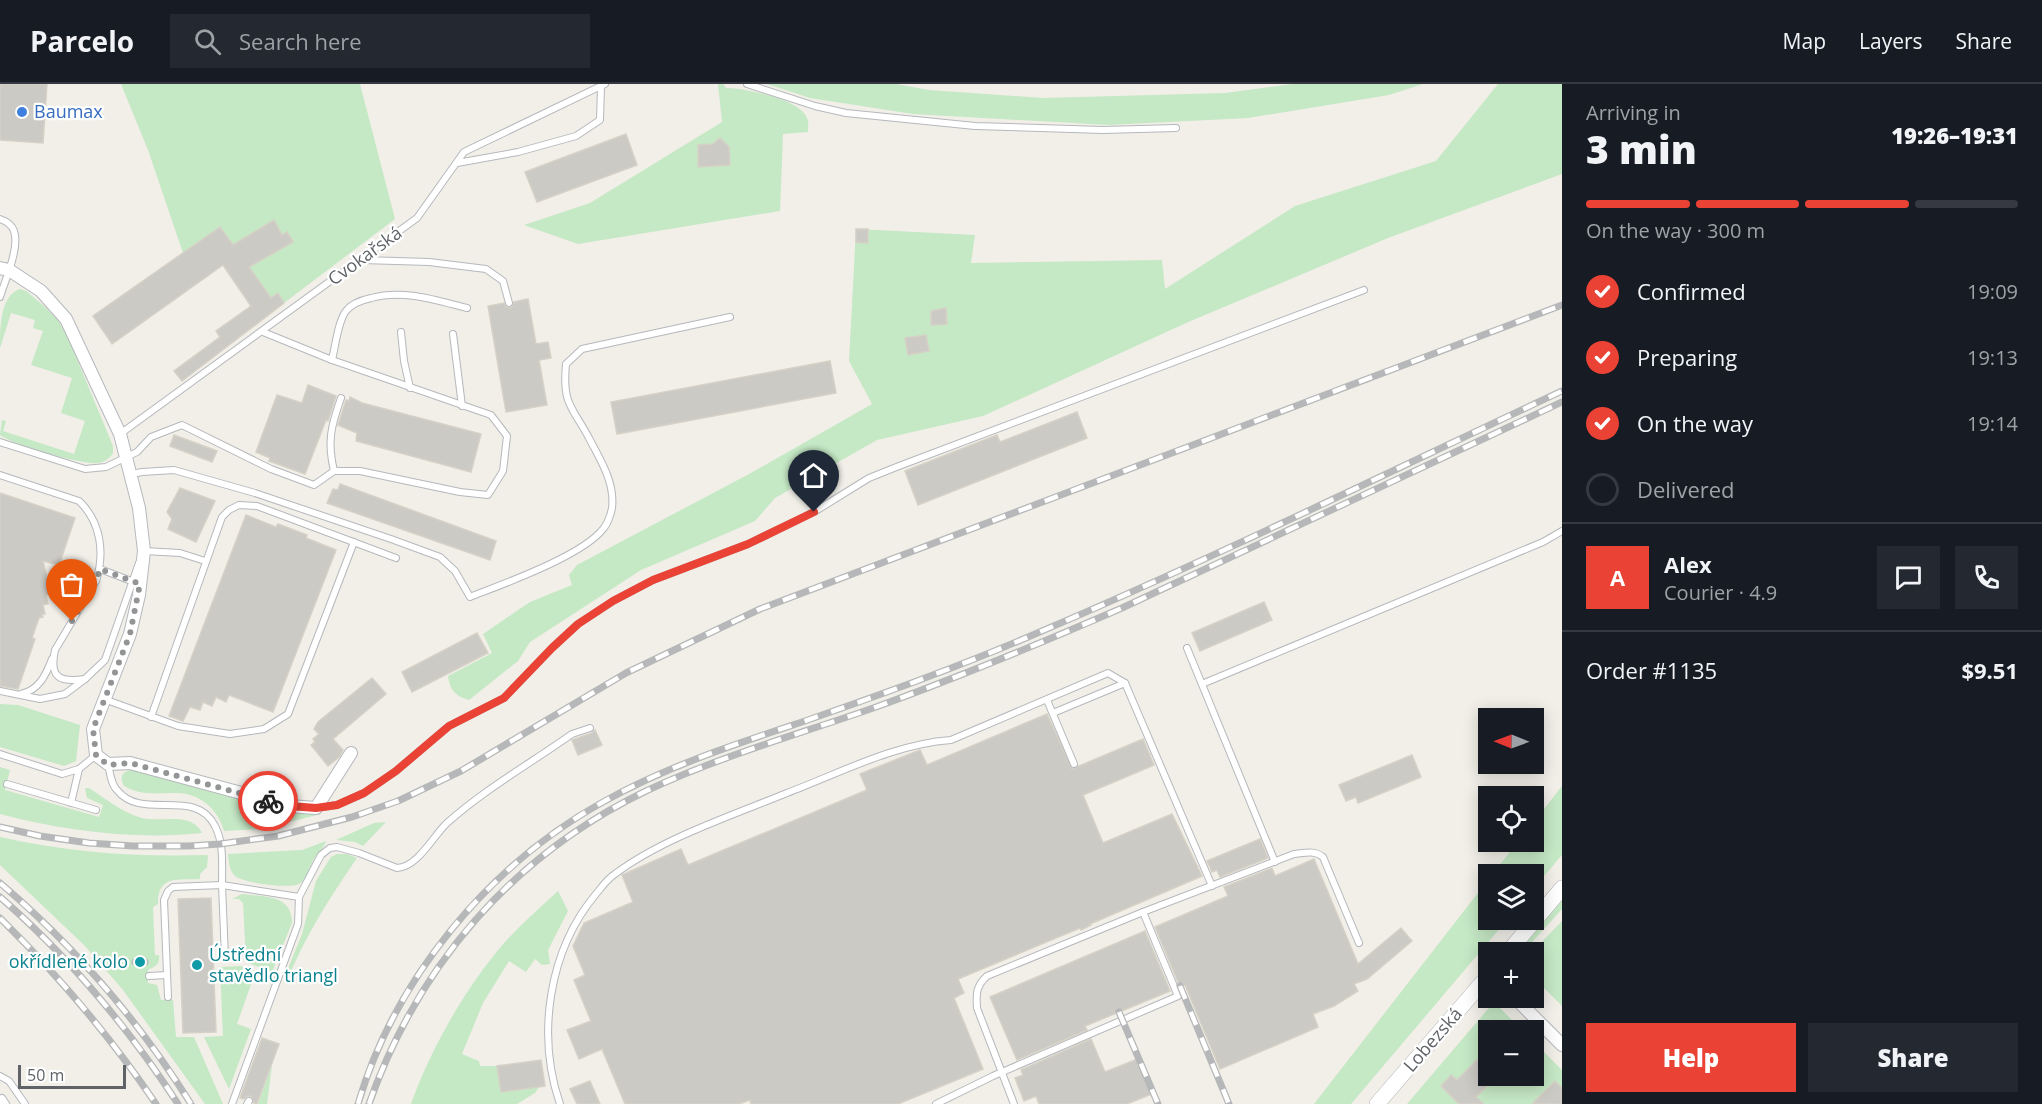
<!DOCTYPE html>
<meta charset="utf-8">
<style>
body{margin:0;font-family:"Open Sans",sans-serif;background:#242831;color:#f1f3f6;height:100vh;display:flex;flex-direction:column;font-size:22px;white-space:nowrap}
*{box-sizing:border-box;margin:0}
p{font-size:20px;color:#9ea1a6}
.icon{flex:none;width:33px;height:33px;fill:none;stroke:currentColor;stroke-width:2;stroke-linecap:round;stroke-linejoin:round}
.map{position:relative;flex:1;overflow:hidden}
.sheet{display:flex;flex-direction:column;background:#171b24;width:480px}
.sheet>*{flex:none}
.needle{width:39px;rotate:271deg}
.controls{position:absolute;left:1478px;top:624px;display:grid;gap:12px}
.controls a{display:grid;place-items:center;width:66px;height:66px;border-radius:0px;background:#171b24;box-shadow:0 3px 15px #0003;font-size:30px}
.scale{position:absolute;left:18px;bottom:15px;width:108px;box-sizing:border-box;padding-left:6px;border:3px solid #5f6368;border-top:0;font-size:16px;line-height:21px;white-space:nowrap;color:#5f6368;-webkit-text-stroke:4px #fff;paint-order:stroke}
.pin{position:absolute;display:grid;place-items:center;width:51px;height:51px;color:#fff;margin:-62px -26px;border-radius:50% 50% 50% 0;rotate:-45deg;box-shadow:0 0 6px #0007}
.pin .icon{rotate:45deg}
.courier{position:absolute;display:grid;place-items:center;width:60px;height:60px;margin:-30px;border:4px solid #ea4335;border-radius:50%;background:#fff;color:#222;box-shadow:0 2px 8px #0007}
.head em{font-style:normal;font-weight:800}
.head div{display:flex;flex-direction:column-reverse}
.head{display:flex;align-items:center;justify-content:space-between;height:102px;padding:0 24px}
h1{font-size:39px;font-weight:800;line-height:45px}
.bar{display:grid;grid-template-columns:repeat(4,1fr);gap:9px 6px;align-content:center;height:72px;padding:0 24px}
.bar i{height:8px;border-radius:4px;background:#363941}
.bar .selected{background:#ea4335}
.bar p{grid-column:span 4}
.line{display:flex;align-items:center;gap:15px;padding:0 24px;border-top:2px solid #363941}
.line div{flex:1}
.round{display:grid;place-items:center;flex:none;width:63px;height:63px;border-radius:0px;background:#242831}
ol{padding:0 24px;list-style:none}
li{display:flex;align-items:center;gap:18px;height:66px}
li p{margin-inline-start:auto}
li .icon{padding:6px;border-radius:50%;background:#ea4335;color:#fff;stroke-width:4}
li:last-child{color:#9ea1a6}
li i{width:33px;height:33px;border:3px solid #363941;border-radius:50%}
.button{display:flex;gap:12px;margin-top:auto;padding:12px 24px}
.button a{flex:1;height:69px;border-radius:0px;background:#ea4335;color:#fff;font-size:24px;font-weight:800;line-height:69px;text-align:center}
.button a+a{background:#242831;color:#f1f3f6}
header{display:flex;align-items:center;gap:36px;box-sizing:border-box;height:84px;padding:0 30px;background:#171b24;border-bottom:2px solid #363941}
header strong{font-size:28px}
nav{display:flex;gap:33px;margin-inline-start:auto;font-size:21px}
.search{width:420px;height:54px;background:#242831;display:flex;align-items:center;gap:15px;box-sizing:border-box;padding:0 21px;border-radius:0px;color:#9ea1a6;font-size:22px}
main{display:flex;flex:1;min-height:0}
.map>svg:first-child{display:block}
</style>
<header>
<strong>Parcelo</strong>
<div class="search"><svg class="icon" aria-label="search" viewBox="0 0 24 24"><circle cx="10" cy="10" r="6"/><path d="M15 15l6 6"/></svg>Search here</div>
<nav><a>Map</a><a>Layers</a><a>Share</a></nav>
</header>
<main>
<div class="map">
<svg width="1562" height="1020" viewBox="0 0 1562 1020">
<rect width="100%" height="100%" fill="#f1efe8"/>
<g fill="#c5e8c5">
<polygon points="121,0 360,0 395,135 284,219 278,210 271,214 220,143 183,169 148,66"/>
<path d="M718,0H723L726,4C744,4 800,15 807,34C809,37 808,44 808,48L783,50L780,127L578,160L524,141L590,119L722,38Z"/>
<polygon points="767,0 896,0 929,6 1043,14 1225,9 1293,0 1423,0 1389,11 1248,34 1109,41 913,30 810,14"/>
<path d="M1498,0H1562V90L1388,154L1186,239L983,332L877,356L775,414L755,437L641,486L530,558L518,577L469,616C455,612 450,606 448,592L492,569L483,550L530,518L572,501L569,491L577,481L751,389L872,320L849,277L856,145L975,151L971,179L1162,176L1165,205L1295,122L1436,77Z"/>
<path d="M20,205L26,207L44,222L58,236L69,256L113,362V369C110,374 105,378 98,379C81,381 14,361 0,351L2,336L6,337L3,347L74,370L85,337L61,329L72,294L31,281L43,247L33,244L35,236L11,229L0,264C0,245 0,211 20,205Z"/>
<polygon points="0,620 18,621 80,641 76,677 64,682 0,663"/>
<path d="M0,683L10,686L5,706L99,733L103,721L87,714L85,704H89C106,715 123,729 142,734C162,739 191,727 202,749C137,756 63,747 0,730Z"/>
<path d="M132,686L161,691L284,726L300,730H321L261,745L224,747C218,725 199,708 175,709C156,709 141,712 124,702C119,693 122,687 132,686Z"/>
<polygon points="1562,702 1562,771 1533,805 1533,790 1492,790 1518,758 1533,758 1533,739"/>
<polygon points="386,738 363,762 355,758 336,756 374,739"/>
<path d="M0,753C72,769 135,773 208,771L207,783L200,790V795C178,796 157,791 158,820L153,823L155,871H159C160,881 155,882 148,886V899L157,901L161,916H173L176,953H194L223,1020H205L123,906L84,861L0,781Z"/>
<path d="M326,757C324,764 319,767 316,772C309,781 309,794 299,800C290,805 243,799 235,792C229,786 229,778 228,770L302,766Z"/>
<path d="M337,770H347L357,774C330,813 307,849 288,894L287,887L302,850L316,797L331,773Z"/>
<polygon points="1488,796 1488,836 1507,836 1351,1020 1314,1020"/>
<path d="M558,807L568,827L548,866L550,880L542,881L535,875L526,888L509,877L483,919L462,970L479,977L480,982H497L501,1007L539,1003L535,1009L517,1020H411C430,966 467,901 505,858C521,840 540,824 558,807Z"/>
<path d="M242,810C264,813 292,810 292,839L272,888L248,879L246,876L243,819L239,815H232Z"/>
<polygon points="1562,811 1562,825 1523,868 1519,868"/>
<polygon points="1562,837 1562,922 1533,893 1532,868"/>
<polygon points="241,882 255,889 237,940 251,945 229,1005 204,953 223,952 220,883"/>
<polygon points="1494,918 1522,946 1488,946 1488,992 1533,992 1533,957 1562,986 1562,1020 1407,1020"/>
<polygon points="272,981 267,1020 258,1020"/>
</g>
<g fill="#cccac5" stroke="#d6d1c6" stroke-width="1.5">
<polygon points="0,0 47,0 43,59 0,56"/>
<polygon points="626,50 637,81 537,118 525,88"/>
<polygon points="720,54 729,63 730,81 698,83 698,61 713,60"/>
<polygon points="274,136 282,151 287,148 293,158 249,183 271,214 278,209 284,219 182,297 174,287 220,253 216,247 251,222 223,181 112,260 93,232 220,143 233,161"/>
<polygon points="856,145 868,145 868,159 856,158"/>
<polygon points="528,215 536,260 548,258 551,274 539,276 547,321 506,328 488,222 504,219 506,223 510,224 513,222 514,218"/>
<polygon points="946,224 947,240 931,241 931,227"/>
<polygon points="926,251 929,267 908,271 905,254"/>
<polygon points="830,277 836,309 617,350 611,318"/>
<polygon points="308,301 336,312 328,337 326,336 305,390 269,377 270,374 256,368 277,311 302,319"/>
<polygon points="350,313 362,319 481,350 471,388 356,357 357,349 338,341 346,316 349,317"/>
<polygon points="1077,328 1087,354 918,421 905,387 997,351 1000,358"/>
<polygon points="174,351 217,367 212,378 170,362"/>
<polygon points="340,400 496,457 490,476 327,419 333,405 338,406"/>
<polygon points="180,404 215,417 196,458 168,445 172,435 167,428"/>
<polygon points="0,409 75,434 59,481 43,477 51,510 46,511 48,520 43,521 45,530 42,530 43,533 39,534 32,554 35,555 18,605 0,602"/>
<polygon points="246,431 276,443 278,440 307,451 306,454 336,466 273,628 229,611 226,618 216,613 212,622 203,618 200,626 190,623 183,637 169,632"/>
<polygon points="1264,518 1272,536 1200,567 1192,549"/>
<polygon points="477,549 488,569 412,608 402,588"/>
<polygon points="372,594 386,610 333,655 343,666 339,673 328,682 311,661 315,658 313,655 319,650 314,645 318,638"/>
<polygon points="1047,630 1072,685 1143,655 1154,681 1083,711 1103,759 1172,730 1202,792 1090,840 1091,841 1081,846 1080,844 958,895 964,909 954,914 983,985 898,1020 751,1020 750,1016 739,1020 625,1020 602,965 579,975 567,946 591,937 574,896 585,891 573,862 584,839 633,818 622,791 681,765 688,781 867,706 860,690 920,666 927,681"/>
<polygon points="595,646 602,661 578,671 572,656 592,649"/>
<polygon points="1412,671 1421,693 1358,719 1356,713 1346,717 1339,701"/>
<polygon points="1260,755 1268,774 1220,793 1217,786 1212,788 1207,777"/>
<polygon points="1314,775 1358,880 1401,844 1412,857 1367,895 1354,900 1358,907 1334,922 1313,930 1318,943 1220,985 1185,901 1180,903 1155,843 1228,812 1224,803 1272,784 1275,792"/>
<polygon points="211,814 216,948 183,949 178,815"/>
<polygon points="1145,847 1170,907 1085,942 1087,946 1017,976 990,913"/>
<polygon points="262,954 279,960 257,1020 254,1019 251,1012 247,1012 244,1015 240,1014"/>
<polygon points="1091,955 1105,988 1140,974 1154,1009 1127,1020 1039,1020 1036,1012 1024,1017 1015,994 1023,991 1021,986"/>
<polygon points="1488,965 1488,992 1497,992 1476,1013 1484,1020 1459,1020 1441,1002 1451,991 1457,996"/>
<polygon points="541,976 545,1002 501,1008 497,982"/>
<polygon points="590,997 600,1020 577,1020 570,1005"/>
<polygon points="1555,997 1562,1004 1562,1020 1532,1020"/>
</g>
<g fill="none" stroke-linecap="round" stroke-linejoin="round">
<g stroke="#b5b8bc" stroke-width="8">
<g id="service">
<polyline points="747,0 815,22 846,29 975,42 1103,46 1176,44"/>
<polyline points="457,79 518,68 576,52 600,36 601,2"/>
<path d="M0,135C6,137 12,141 14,147C20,164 5,196 0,213"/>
<polyline points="362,176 429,178 486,185 503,197 509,219"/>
<polyline points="401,248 404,277 410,304"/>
<polyline points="453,250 462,322"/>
<path d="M332,276C335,264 338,237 346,227C352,219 362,216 371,214C404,205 435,216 467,224"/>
<polyline points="120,350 417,134 464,68 605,0"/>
<polyline points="0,358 85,385 106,383 137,368 151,353 182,341 271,385 314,401 334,387 360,387 460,408 488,411 503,387 507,352 491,331 332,276 263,248"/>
<path d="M334,387C327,358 331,342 341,314"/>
<path d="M132,390L142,388L174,386L255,409L391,455L440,473L455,487L470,513C503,500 582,472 603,445C607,441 611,430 612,424C615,399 601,377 590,356C573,323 562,322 566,280L582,265L730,233"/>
<path d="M0,391L79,417C101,438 105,469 96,497L55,566C49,593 59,599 85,595"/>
<polyline points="144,467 180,469 205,477"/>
<polyline points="100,485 134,498"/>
<polyline points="1187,564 1275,778"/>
<polyline points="1202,600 1543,458 1562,447"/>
<polyline points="0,607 40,615 65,610 85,595 105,576 139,479"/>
<path d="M21,610C39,606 46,591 52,575"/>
<polyline points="104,615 178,642 230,650 264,645 288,630 354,458"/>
<polyline points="1047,616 1074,680"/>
<polyline points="1053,629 1125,599 1212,802"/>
<polyline points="151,633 222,433 229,426 239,421 257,422 396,474"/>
<polyline points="0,670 62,690 79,685 96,671"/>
<path d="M108,680C110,689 111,700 117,706C142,738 195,702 215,742C224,759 222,781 222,801C223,825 224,850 225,874"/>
<polyline points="7,700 96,726"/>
<polyline points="71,719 79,685"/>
<polyline points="316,724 337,721 364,709 396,687 449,642 504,614 552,564 578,540 613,517 653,496 748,460 814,428 869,394 899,382 1364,206"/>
<polyline points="149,892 167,891"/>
<polyline points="168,913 164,816 168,807 173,803 222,801 299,813"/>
<polyline points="0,992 9,997 25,1020"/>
<polyline points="0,1019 2,1014 6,1020"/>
<path d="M232,1020L298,840L299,813L321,771L330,764L337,763L359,769L397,784C418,783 433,752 447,739C485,705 531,679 572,650L590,644"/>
<polyline points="247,1020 249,1017"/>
<path d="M560,1020C536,950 549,866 596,810C602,803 607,795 615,790C661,755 733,731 787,709C840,689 894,660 951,656L1108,589L1125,599"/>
<polyline points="936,1020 993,992 1178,912 1143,828"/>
<path d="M1014,1020L977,924C976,910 976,902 987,892L1143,828L1294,770C1305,769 1314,766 1323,773L1359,859"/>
</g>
</g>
<g stroke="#b5b8bc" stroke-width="14">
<g id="minor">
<polyline points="0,184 9,186 41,207 66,235 120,350 139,424 144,467 139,511 130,550 93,645 96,671 108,680 130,679 289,722 316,724 351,669"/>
<polyline points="1515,914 1562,961"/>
</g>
</g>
<g stroke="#b5b8bc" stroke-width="16">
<g id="tertiary">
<polyline points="1508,868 1562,804"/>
<polyline points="1377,1020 1488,892"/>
</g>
</g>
<use href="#service" stroke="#fff" stroke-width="6"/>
<use href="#minor" stroke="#fff" stroke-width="12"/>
<use href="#tertiary" stroke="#fff" stroke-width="15"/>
<g stroke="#b6b7b8" stroke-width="7">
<g id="rail">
<polyline points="0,743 40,752 89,759 133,762 189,762 220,760 278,752 352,733 398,717 461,687 626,589 760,525 1562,221"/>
<path d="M0,799C74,862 139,937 191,1020"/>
<path d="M0,813C69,873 128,943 178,1020"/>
<path d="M0,834C58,891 110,952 156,1020"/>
<polyline points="135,878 145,878"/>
<polyline points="1180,902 1229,1020"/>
<polyline points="1119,928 1158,1020"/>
<path d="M358,1020C395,894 489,781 603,718C667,682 736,660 805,637C885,609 964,581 1042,547C1218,472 1389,388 1562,307"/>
<path d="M369,1020C418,881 512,772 646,707C720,672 800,650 876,623C959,593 1041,559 1122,524L1562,318"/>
</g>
</g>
<use href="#rail" stroke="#fff" stroke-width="4.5" stroke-dasharray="14" stroke-linecap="butt"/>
</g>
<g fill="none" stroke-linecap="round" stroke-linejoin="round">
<polyline stroke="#929495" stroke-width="6" stroke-dasharray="0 10.8" points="72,537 96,497 100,485 140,500 130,550 93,645 96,671 108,681 130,679 268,717"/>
<polyline stroke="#ea4335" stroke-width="8" points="268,717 290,722 316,724 337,721 364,709 396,687 449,642 504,614 552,564 578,540 613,517 653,496 748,460 814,428"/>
</g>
<circle fill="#3f7fe0" stroke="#fff" stroke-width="2" cx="22" cy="28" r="6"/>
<g fill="#0f9aa8" stroke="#fff" stroke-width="2">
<circle cx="140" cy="878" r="6"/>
<circle cx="197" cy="881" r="6"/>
</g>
<g text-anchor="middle" stroke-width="4.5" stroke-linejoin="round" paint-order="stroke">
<g font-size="18" fill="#366cbe" stroke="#fff" text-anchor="start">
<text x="34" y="34">Baumax</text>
</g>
<g font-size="18" fill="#5f6368" stroke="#fff">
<text transform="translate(365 172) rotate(-36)" y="6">Cvokařská</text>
<text transform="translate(1433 956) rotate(-49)" y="6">Lobezská</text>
</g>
<g font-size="18" fill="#0d838f" stroke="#fff" text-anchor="start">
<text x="209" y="877">Ústřední<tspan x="209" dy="21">stavědlo triangl</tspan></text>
<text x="128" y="884" text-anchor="end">okřídlené kolo</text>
</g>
</g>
</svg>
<div class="controls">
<a><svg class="needle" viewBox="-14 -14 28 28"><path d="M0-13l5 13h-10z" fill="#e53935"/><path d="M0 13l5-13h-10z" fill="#9ea1a6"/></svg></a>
<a><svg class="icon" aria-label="locate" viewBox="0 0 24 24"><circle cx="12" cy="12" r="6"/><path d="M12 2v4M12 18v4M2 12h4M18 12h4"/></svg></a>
<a><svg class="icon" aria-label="layers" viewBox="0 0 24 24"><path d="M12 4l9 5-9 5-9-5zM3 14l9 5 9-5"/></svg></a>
<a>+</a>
<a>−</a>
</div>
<div class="scale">50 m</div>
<div class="pin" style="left:72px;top:537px;background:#ea580c"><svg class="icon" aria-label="bag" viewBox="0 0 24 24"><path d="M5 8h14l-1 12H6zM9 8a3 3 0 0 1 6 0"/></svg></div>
<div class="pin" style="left:814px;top:428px;background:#1f2937"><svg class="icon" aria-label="home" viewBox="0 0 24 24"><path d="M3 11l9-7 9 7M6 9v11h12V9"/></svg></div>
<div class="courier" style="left:268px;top:717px"><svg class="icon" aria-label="bike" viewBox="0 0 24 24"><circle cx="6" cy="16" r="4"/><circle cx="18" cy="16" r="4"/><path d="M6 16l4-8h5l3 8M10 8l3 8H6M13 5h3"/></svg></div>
</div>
<section class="sheet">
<div class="head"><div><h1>3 min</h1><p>Arriving in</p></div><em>19:26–19:31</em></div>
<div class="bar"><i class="selected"></i><i class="selected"></i><i class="selected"></i><i></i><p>On the way · 300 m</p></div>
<ol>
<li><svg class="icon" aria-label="check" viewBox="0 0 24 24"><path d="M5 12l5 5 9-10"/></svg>Confirmed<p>19:09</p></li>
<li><svg class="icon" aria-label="check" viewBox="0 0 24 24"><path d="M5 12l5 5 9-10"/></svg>Preparing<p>19:13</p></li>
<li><svg class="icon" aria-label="check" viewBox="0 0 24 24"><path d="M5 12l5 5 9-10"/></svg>On the way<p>19:14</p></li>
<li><i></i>Delivered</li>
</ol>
<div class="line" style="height:108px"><b class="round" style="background:#ea4335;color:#fff">A</b><div><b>Alex</b><p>Courier · 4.9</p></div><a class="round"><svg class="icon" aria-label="chat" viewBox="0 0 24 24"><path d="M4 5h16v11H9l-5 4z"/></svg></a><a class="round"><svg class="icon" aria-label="phone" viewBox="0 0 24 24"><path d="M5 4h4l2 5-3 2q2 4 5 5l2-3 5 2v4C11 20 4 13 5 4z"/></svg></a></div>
<div class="line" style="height:78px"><div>Order #1135</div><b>$9.51</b></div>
<div class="button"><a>Help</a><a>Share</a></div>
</section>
</main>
